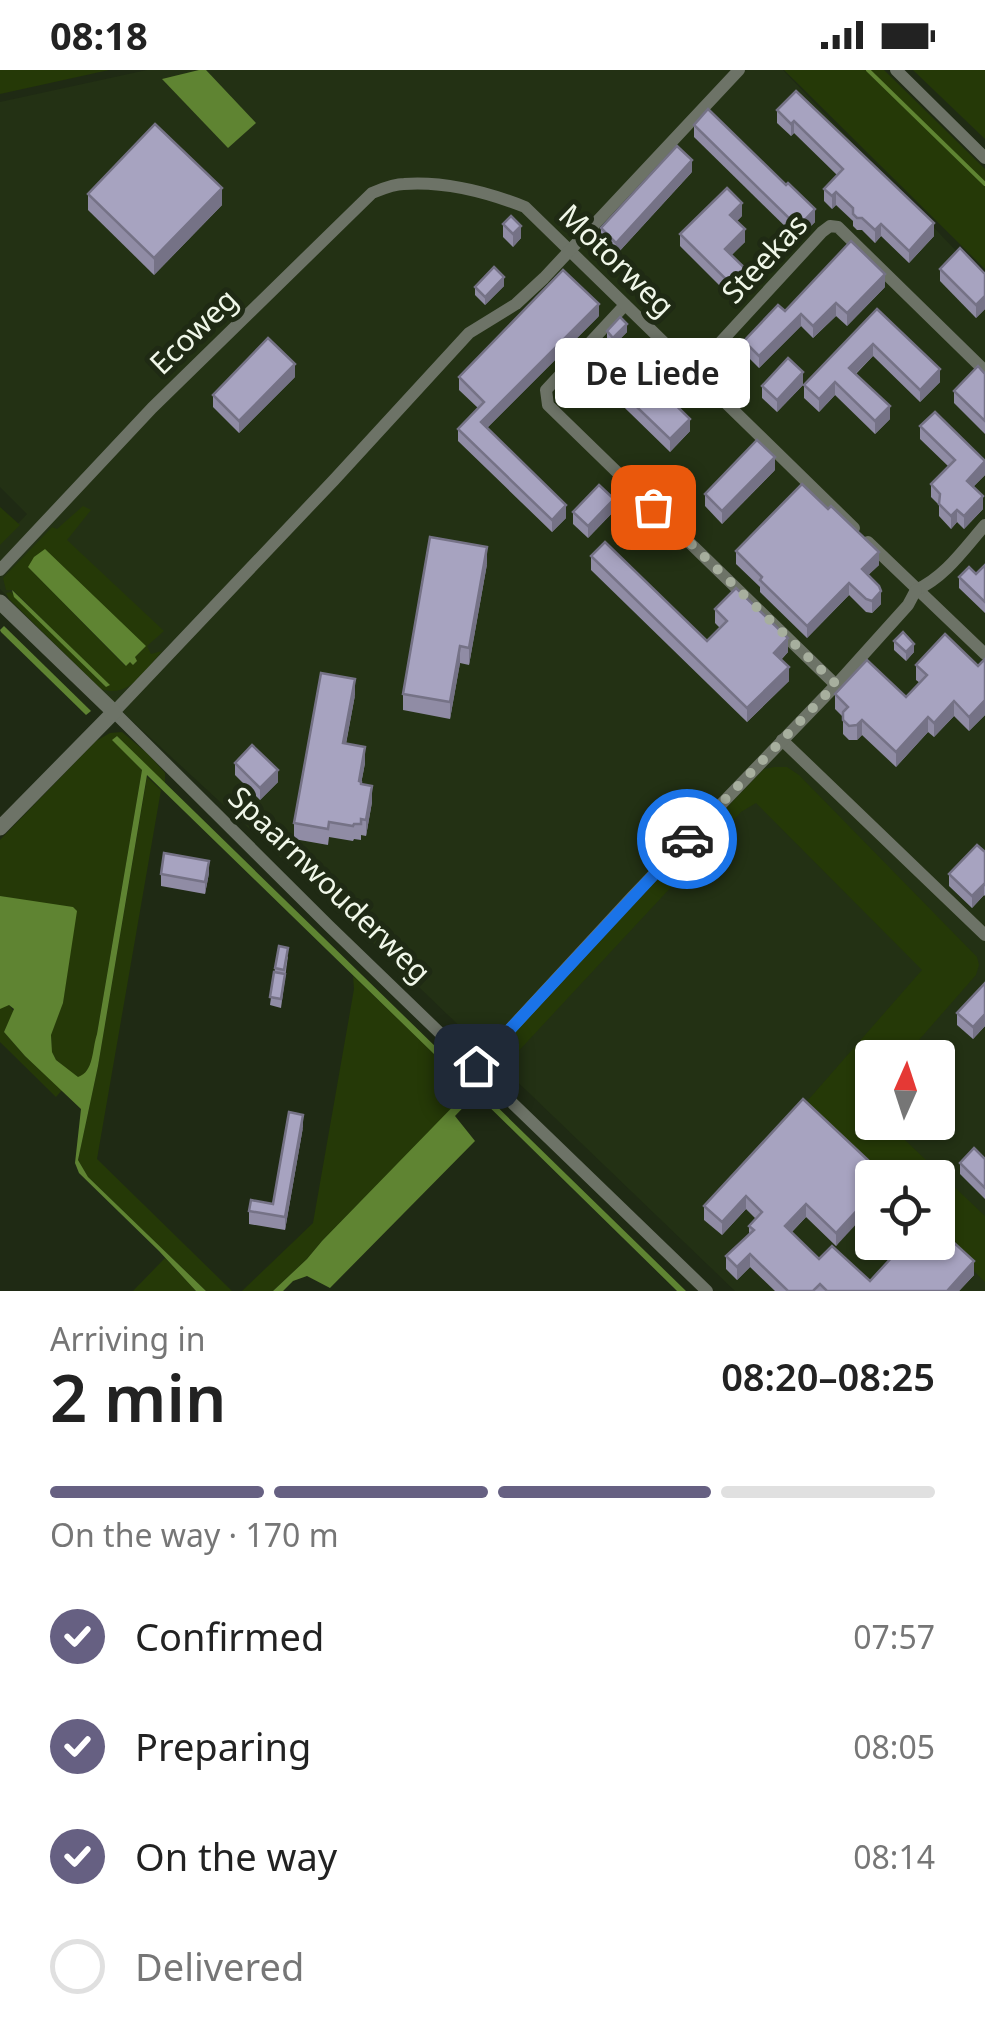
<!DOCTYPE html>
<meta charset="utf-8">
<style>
body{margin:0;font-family:"Noto Sans",sans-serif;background:#f6f6f6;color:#222;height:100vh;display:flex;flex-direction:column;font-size:38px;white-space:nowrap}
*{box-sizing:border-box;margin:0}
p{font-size:32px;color:#767676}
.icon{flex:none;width:55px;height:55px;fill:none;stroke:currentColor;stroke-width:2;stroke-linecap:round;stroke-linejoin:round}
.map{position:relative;height:1221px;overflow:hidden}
.drawer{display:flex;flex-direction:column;background:#fff;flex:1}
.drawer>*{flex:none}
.needle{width:65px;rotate:3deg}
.buttons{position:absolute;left:855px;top:970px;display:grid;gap:20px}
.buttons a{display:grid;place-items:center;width:100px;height:100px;border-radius:10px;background:#fff;box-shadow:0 2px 8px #0004;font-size:50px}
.pin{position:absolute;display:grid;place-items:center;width:85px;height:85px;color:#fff;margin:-42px;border-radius:20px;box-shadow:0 5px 15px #0006}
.courier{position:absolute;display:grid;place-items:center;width:100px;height:100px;margin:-50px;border:8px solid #1a73e8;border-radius:50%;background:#fff;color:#222;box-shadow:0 2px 12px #0007}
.bubble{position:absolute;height:70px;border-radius:10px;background:#fff;box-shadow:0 2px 8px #0004;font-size:32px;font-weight:600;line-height:70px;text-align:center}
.summary em{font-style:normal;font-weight:600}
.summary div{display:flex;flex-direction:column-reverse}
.summary{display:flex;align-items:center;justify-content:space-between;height:170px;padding:0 50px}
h1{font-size:65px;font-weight:600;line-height:75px}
.bar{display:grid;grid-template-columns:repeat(4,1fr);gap:15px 10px;align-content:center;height:120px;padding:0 50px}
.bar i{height:12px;border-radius:8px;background:#e0e0e0}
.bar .current{background:#666082}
.bar p{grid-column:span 4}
ol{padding:0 50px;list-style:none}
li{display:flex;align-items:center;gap:30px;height:110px}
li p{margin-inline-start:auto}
li .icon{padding:10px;border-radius:50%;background:#666082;color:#fff;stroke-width:4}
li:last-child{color:#767676}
li i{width:55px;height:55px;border:5px solid #e0e0e0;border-radius:50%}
.status{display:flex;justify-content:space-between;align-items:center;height:70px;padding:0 50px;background:#fff;direction:ltr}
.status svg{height:28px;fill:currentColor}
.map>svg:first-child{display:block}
</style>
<div class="status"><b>08:18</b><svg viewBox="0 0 49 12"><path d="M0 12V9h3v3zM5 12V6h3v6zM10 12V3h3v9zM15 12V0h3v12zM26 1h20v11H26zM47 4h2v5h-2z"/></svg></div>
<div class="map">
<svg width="985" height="1221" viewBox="0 0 985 1221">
<rect width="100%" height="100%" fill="#1f2a14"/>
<path fill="#233114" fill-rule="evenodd" d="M147,0H783L985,211V1221H735L371,871L129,648L0,519V472L27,444L0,417V32ZM872,988H938V1052H872ZM872,1108H938V1172H872Z"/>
<g fill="#253907" fill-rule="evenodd">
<polygon points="0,0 109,0 0,24"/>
<polygon points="784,0 884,0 985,99 985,199"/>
<polygon points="913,0 985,0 985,69"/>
<path d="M83,436L91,440L67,470L164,561L147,576L151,584L162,581C145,600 130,629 101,619L9,529L6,523L11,522L105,616L109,615L13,520H6L3,508L52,457L57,459ZM28,497L146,576L135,587L137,591L133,595L130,592L125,596Z"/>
<polygon points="0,437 20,455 0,475"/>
<path d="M122,662L148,684L165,703V714L117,666L113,670L142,700L97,964C94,979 94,1001 78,1008L56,990L52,982L51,964L63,933L76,841L0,826V770L96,671L110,663Z"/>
<polygon points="774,697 787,697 799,705 977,887 979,895 976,905 904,987 872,988 872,1025 867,1033 872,1038 872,1052 887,1053 985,1146 985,1212 938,1166 938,1108 876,1107 802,1037 922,900 756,733 741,742 513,987 503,1003 502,1011 491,1000 493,989 543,929 764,699"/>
<polygon points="147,707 161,720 97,1089 232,1221 206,1221 88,1107 78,1090 98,996"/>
<polygon points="353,906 471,1019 322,1171 307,1189 273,1221 242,1221 313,1153 354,919"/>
<polygon points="5,935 9,935 14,942 4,962 25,986 62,1020 56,1027 0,972 0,939"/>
<polygon points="165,1188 196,1221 133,1221"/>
</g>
<g fill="#5f8432">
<polygon points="199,0 206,0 256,53 228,78 162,9"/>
<polygon points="45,479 146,576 135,587 137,591 133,595 130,592 126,596 28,497 34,487"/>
<polygon points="12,520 110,615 106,617 14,527"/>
<polygon points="4,556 91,641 86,645 1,562 0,560"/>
<path d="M117,666L686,1221H677L673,1217L476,1024L455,1046L475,1071L330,1218L307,1206L293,1211L283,1221H273L307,1189L322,1171L470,1019L147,705L98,996L78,1090L88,1107L206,1221H196L159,1181L79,1103L75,1093L81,1039L25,986L4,962L14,939L9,935L0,939V826L73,837L77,841L63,933L51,965L52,982L56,990L78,1007C94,1002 92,979 97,964L142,700L112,670Z"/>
</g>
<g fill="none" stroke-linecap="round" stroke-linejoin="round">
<polyline stroke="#5f8432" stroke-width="4" points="868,0 985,114"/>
<g stroke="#6d7367" stroke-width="12">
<polyline points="896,0 985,88"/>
<polyline points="625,235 546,320 548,335 836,615"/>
<polyline points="694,301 822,162 830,156 838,157 985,301"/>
<polyline points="868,472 985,584"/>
<path d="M0,500L152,338L372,123C382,119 393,114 404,114C445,111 487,122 525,137L854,458"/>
<path d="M916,520C945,507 964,479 985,455"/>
<polyline points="782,670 985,865"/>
<polyline points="476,996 632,827 836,615 908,535 916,520"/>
<polyline points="707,1221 329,856 114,642 334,410 469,263 516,234 544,208 739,0"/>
</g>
<polyline stroke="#6d7367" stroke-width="15" points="0,532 114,642 0,758"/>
</g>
<g fill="#908ca5">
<polygon points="796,21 934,166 909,193 881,166 875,173 862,160 857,160 853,156 853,151 836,135 832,139 824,131 824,119 837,105 794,63 791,66 777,53 777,40"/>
<polygon points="694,55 815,152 798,169 694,67"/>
<polygon points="692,102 616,185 601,171 601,158"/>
<polygon points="88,124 222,135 154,205 88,140"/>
<polygon points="742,146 737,151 745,172 731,185 753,219 738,234 680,176 680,164"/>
<polygon points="503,154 521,168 513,177 503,167"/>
<polygon points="940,199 985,204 985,239 976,248 940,211"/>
<polygon points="504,216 485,235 475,225 475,217"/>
<polygon points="885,217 847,256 836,246 813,268 801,256 759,298 744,283 744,271 785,241"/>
<polygon points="877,239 940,312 920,332 873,286 856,304 890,349 875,364 835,325 819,342 804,328 804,315"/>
<polygon points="599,246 487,358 566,448 552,462 458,371 458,359 478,338 459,320 459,307"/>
<polygon points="607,261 627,262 614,275 690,361 670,382 589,303 589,291 608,271 607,270"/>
<polygon points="985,304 985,364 954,333 954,321"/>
<polygon points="295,307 239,363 213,337 213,325"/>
<polygon points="803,315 777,342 762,328 762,316"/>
<polygon points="557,318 578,326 568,336 557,326"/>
<polygon points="920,356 985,391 985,405 973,417 983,439 964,459 957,452 951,459 939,446 939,435 931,427 931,414 948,396 920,369"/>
<polygon points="775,400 722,454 705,436 705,424"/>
<polygon points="614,441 588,468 573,454 573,442"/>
<polygon points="736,481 879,495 868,505 881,534 872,543 866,542 849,525 807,568 760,522 760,517 736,494"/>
<polygon points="591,486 707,571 720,558 715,553 715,539 788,582 781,590 789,611 747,652 591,500"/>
<polygon points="487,494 469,595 460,593 450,649 403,640 403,624"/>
<polygon points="985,495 985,543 959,518 959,507 976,504"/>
<polygon points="894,571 914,582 906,591 894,580"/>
<polygon points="985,589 985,645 969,661 954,646 934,667 928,662 896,697 862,665 857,670 849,670 843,664 843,647 835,639 835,624 906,627 920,613 916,610 916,595 978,596"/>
<polygon points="355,625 346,674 365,693 361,714 372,732 366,766 361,765 361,770 354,769 353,771 329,767 328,775 294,769 294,753"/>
<polygon points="235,693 278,712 260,730 235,705"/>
<polygon points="985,782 985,826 984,825 972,838 949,816 949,804"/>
<polygon points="209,803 205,824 161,816 161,804"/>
<polygon points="288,886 281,938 270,935 275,898"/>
<polygon points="985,913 985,956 973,969 957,955 957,943"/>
<polygon points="803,1029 887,1108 836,1176 806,1147 792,1162 819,1189 870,1211 974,1205 959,1221 775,1221 750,1197 737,1210 726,1199 726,1186 749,1165 749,1156 756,1149 746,1139 722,1165 704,1150 704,1136"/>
<polygon points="303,1057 285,1160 249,1154 249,1141 273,1134"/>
<polygon points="985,1089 985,1129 960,1104 960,1093"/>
</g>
<g fill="#757286">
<polygon points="794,51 794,63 791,66 791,54"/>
<polygon points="692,90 692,102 616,185 616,173"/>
<polygon points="222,118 222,135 154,205 154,188"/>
<polygon points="836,122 836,135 832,139 832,126"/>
<polygon points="742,133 742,146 730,157 730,145"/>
<polygon points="815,139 815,152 798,169 798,157"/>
<polygon points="934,153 934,166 909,193 909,181"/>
<polygon points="881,154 881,166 875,173 875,160"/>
<polygon points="521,156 521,168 513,177 513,164"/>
<polygon points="745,159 745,172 725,192 725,179"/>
<polygon points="885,204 885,217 847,256 847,243"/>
<polygon points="753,206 753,219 738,234 738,221"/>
<polygon points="504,207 504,216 485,235 485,227"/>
<polygon points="985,226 985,239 976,248 976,235"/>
<polygon points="836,233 836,246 813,268 813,256"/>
<polygon points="599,234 599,246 481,364 481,352"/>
<polygon points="801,244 801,256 759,298 759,286"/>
<polygon points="627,254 627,262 613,276 613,268"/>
<polygon points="873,274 873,286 849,310 849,298"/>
<polygon points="295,294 295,307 239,363 239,351"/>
<polygon points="940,299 940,312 920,332 920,320"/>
<polygon points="803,302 803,315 777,342 777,330"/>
<polygon points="835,312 835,325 819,342 819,329"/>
<polygon points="578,318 578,326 568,336 568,328"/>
<polygon points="890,336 890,349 875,364 875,351"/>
<polygon points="690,349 690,361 670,382 670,369"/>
<polygon points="775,387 775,400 722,454 722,441"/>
<polygon points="985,392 985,405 967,423 967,411"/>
<polygon points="983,426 983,439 964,459 964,446"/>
<polygon points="614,429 614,441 588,468 588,456"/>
<polygon points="566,435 566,448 552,462 552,450"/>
<polygon points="957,440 957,452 951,459 951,446"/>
<polygon points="487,477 487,494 469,595 469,578"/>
<polygon points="879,482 879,495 862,511 862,499"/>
<polygon points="849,513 849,525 807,568 807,556"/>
<polygon points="881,521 881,534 872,543 872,531"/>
<polygon points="788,568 788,582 774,597 774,583"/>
<polygon points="914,574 914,582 906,591 906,582"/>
<polygon points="460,576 460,593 450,649 450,632"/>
<polygon points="789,597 789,611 747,652 747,638"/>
<polygon points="355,609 355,625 343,689 343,673"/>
<polygon points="985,630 985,645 969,661 969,647"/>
<polygon points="954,631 954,646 934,667 934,653"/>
<polygon points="928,647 928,662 896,697 896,682"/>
<polygon points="862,650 862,665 857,670 857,655"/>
<polygon points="365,677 365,693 361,714 359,711"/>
<polygon points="278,700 278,712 260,730 260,718"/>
<polygon points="372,716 372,732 366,766 366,750"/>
<polygon points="209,791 209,803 205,824 205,812"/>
<polygon points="984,814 984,825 972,838 972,826"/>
<polygon points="985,944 985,956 973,969 973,957"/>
<polygon points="303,1045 303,1057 285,1160 285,1147"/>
<polygon points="872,1124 872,1137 836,1176 836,1163"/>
<polygon points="746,1126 746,1139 722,1165 722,1152"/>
<polygon points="806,1134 806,1147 785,1169 785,1156"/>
<polygon points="750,1184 750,1197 737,1210 737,1197"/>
<polygon points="974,1191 974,1205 959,1221 947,1221"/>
</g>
<g fill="#a7a3c0" stroke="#757286" stroke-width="2.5">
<polygon points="796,21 934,153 909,181 881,154 875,160 862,148 857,148 853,144 853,138 836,122 832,126 824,119 843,99 794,51 791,54 777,40"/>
<polygon points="708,39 786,115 788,113 815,139 798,157 694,55"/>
<polygon points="155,54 222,118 154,188 88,124"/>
<polygon points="677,76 692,90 616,173 601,158"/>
<polygon points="727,118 742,133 730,145 745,159 725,179 753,206 738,221 680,164"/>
<polygon points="511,146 521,156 513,164 503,154"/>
<polygon points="851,171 885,204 847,243 836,233 813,256 801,244 759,286 744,271 778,235 785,241"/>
<polygon points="960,178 985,204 985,226 976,235 940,199"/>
<polygon points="494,197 504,207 485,227 475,217"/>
<polygon points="563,200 599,234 481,352 566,435 552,450 458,359 484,332 459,307"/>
<polygon points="877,239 940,299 920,320 873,274 849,298 890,336 875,351 835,312 819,329 804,315"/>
<polygon points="620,247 627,254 613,268 607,261"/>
<polygon points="268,268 295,294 239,351 213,325"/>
<polygon points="609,270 690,349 670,369 589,291"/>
<polygon points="788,288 803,302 777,330 762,316"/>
<polygon points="978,296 985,304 985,351 954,321"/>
<polygon points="567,307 578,318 568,328 557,318"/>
<polygon points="935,342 985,391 967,411 983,426 964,446 957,440 951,446 939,434 940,424 931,414 955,390 920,356"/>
<polygon points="757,370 775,387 722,441 705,424"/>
<polygon points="802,414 828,439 831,436 879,482 862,499 879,516 881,521 872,531 866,529 849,513 807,556 760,510 762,507 736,481"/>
<polygon points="599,415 614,429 588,456 573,442"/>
<polygon points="430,467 487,477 469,578 460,576 450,632 403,624"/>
<polygon points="605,472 707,571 727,551 715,539 736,518 788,568 774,583 789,597 747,638 591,486"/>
<polygon points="985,495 985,532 959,507 969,497 976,504"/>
<polygon points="903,562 914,574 906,582 894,571"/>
<polygon points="945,564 978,596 985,589 985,630 969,647 954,631 934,653 928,647 896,682 862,650 857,655 849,656 843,650 843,642 848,637 835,624 867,590 906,627 927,605 916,595"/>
<polygon points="321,603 355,609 343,673 365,677 359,711 361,712 361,714 372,716 366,750 361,749 361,754 354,754 353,756 329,752 328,759 294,753"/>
<polygon points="252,675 278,700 260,718 235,693"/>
<polygon points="977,775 985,782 985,815 984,814 972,826 949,804"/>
<polygon points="164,783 209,791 205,812 161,804"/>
<polygon points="279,876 288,878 284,900 275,898"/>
<polygon points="274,902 285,904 281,929 270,927"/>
<polygon points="985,913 985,944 973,957 957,943"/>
<polygon points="803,1029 887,1108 872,1108 872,1124 836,1163 806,1134 785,1156 819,1189 832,1176 870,1211 906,1172 938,1172 938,1158 974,1191 947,1221 827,1221 820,1214 813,1221 788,1221 750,1184 737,1197 726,1186 754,1160 749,1156 762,1142 746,1126 722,1152 704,1136"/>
<polygon points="289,1042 303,1045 285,1147 249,1141 251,1130 273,1134"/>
<polygon points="974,1078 985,1089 985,1118 960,1093"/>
</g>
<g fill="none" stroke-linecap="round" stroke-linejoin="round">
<polyline stroke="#a7af9e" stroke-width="10" stroke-dasharray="0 18" points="653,437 836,614 687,769"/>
<polyline stroke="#1a73e8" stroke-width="12" points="476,996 687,769"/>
</g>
<g text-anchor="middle" stroke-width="10" stroke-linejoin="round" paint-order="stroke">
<g font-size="30" fill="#f0f7e9" stroke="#1f2a14">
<text transform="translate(765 189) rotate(-47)" y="10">Steekas</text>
<text transform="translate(616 191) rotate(44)" y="10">Motorweg</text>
<text transform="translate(194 262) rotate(-44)" y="10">Ecoweg</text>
<text transform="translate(329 815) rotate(44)" y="10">Spaarnwouderweg</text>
</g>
</g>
</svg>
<div class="buttons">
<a><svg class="needle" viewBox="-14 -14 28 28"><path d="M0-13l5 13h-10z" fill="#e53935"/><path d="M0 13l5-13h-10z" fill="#767676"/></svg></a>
<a><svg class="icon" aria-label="locate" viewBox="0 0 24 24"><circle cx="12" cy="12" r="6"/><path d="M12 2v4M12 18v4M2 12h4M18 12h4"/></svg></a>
</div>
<div class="pin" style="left:653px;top:437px;background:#ea580c"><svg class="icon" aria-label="bag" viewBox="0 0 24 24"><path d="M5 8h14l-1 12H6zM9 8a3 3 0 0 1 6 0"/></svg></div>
<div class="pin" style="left:476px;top:996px;background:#1f2937"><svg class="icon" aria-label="home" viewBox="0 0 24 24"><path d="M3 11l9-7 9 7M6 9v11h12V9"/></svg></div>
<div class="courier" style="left:687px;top:769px"><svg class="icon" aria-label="car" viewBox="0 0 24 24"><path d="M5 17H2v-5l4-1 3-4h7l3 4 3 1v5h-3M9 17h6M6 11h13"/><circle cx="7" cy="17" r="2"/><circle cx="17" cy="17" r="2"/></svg></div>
<div class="bubble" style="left:555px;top:268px;width:195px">De Liede</div>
</div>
<section class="drawer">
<div class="summary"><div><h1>2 min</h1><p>Arriving in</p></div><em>08:20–08:25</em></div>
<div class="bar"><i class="current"></i><i class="current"></i><i class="current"></i><i></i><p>On the way · 170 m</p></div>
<ol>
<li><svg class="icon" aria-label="check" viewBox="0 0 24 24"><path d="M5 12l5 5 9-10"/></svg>Confirmed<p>07:57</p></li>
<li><svg class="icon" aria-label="check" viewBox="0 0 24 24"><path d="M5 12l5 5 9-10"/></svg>Preparing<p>08:05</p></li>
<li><svg class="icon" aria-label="check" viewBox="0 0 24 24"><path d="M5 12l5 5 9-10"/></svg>On the way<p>08:14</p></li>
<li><i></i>Delivered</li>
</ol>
</section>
